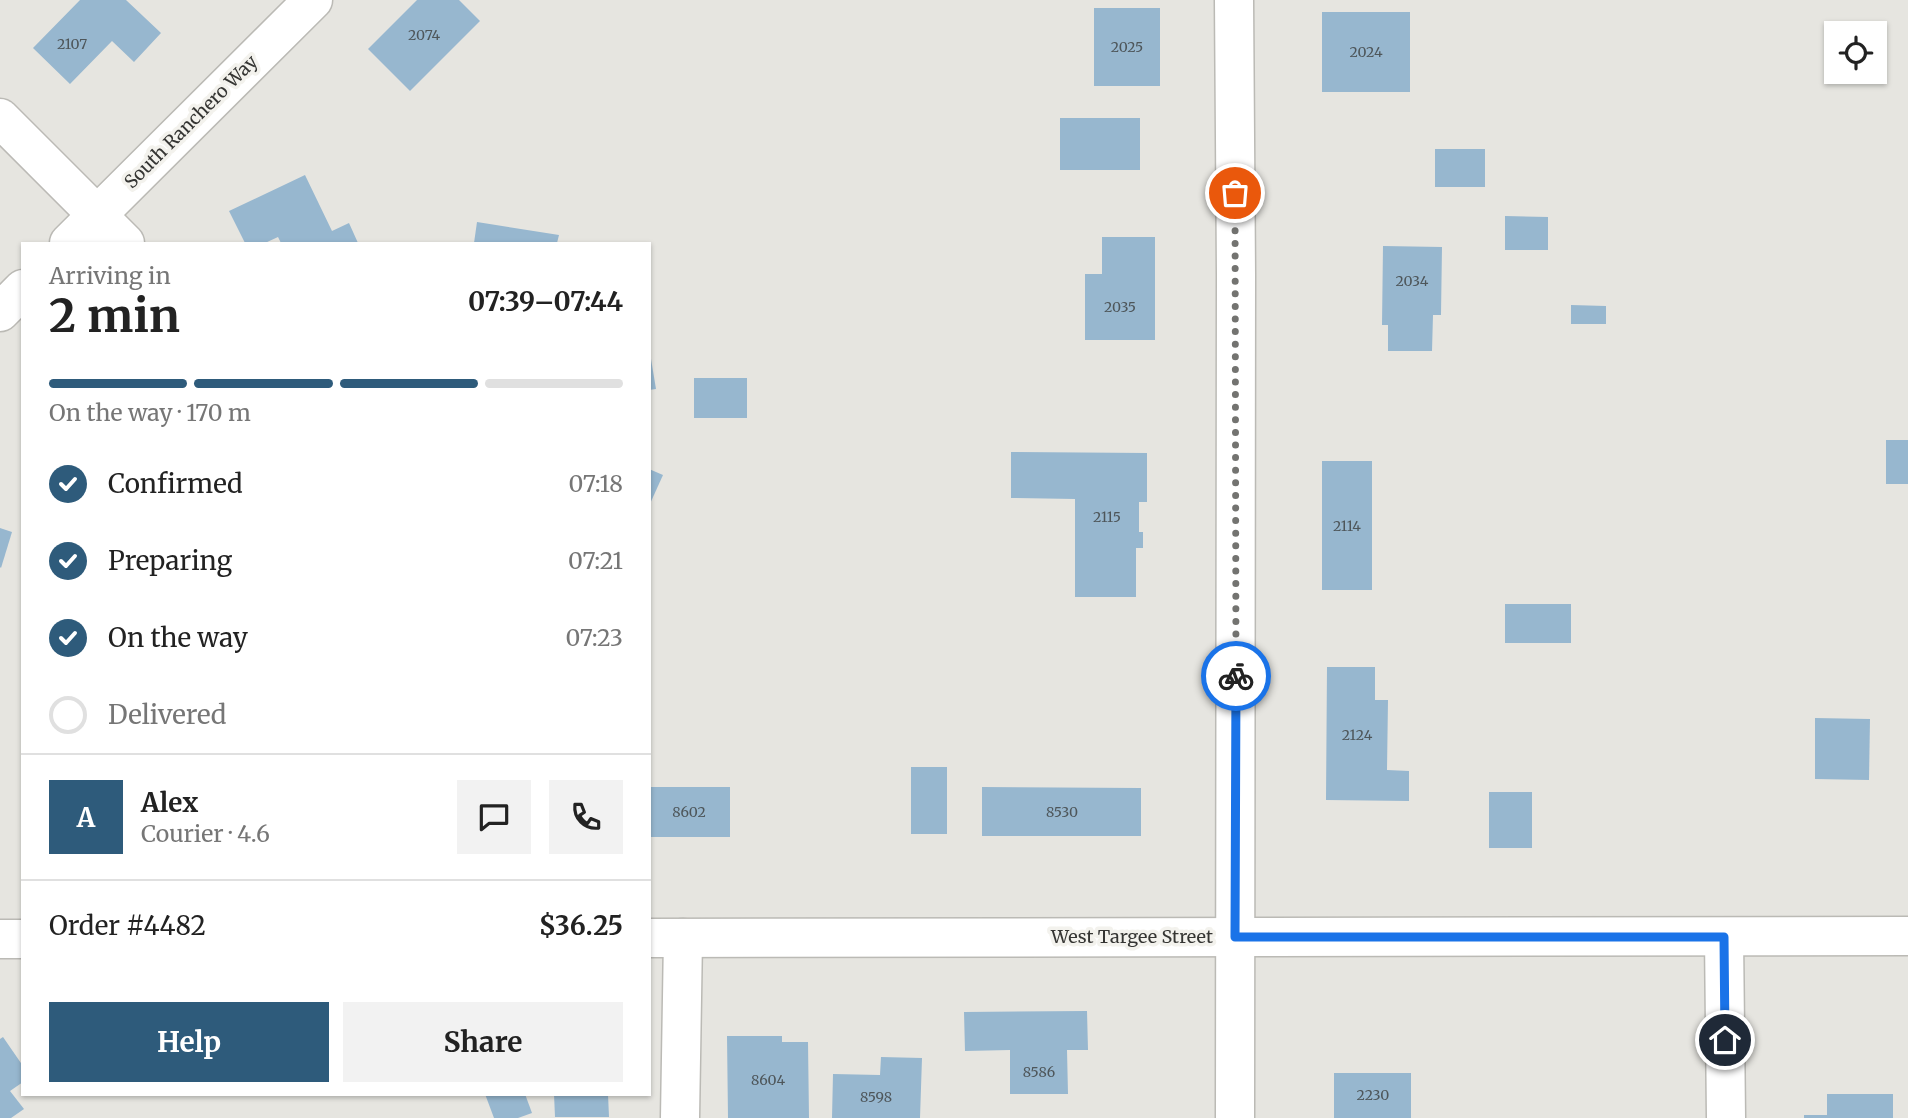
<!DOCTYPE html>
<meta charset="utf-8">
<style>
body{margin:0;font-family:Merriweather,serif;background:#f2f2f2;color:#222;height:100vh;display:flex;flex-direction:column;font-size:26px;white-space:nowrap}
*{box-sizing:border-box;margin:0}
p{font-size:23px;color:#767676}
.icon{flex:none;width:38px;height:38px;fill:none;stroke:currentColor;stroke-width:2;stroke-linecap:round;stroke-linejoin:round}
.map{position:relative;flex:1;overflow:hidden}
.sheet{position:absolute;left:21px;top:242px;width:630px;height:854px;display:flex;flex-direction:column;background:#fff;border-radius:0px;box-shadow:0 2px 5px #0004}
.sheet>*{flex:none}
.controls{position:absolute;left:1824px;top:21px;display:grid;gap:14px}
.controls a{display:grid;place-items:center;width:63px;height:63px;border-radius:0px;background:#fff;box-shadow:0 2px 5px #0004;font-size:35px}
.pin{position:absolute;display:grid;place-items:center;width:60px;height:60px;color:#fff;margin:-30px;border:4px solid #fff;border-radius:50%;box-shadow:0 2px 7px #0007}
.courier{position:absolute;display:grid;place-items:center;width:70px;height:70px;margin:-35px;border:5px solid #1a73e8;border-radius:50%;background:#fff;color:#222;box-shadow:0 2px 9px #0007}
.head em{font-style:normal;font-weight:700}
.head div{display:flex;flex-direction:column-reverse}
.head{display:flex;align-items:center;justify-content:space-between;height:119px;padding:0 28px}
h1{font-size:46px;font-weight:700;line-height:52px}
.bar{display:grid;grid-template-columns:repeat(4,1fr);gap:10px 7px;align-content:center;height:84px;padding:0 28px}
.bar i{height:9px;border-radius:5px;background:#e0e0e0}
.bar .active{background:#2e5b7b}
.bar p{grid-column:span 4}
.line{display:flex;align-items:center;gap:18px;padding:0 28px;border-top:2px solid #e0e0e0}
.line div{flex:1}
.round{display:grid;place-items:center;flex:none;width:74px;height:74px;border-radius:0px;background:#f2f2f2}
ol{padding:0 28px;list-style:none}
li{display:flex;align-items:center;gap:21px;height:77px}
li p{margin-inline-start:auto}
li .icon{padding:7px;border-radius:50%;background:#2e5b7b;color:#fff;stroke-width:4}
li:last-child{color:#767676}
li i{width:38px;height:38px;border:4px solid #e0e0e0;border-radius:50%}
.cta{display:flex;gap:14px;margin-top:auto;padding:14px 28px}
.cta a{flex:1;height:80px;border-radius:0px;background:#2e5b7b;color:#fff;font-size:28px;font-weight:700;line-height:80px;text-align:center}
.cta a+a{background:#f2f2f2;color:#222}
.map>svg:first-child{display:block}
</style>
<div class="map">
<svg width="1908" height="1118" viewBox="0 0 1908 1118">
<rect width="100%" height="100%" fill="#e6e5e0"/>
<g fill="#97b7cf">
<polygon points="80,0 126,0 161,33 134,62 112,41 70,84 33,48"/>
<polygon points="417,0 459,0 480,21 410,91 368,49"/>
<rect x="1094" y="8" width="66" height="78"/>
<rect x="1322" y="12" width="88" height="80"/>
<rect x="1060" y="118" width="80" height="52"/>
<rect x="1435" y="149" width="50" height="38"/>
<polygon points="305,175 332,231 349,223 358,243 281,243 278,237 265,243 245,243 229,211"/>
<polygon points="1505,216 1548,217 1548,250 1505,250"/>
<polygon points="477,222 559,235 557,243 474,243"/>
<polygon points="1102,237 1155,237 1155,340 1085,340 1085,274 1102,274"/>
<polygon points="1383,246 1442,247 1441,315 1433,315 1432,351 1388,351 1388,325 1382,325"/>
<polygon points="1571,305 1606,306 1606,324 1571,324"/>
<polygon points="649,347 656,389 649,390"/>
<rect x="694" y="378" width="53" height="40"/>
<rect x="1886" y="440" width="22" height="44"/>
<polygon points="1011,452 1147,453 1147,502 1139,502 1139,532 1143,532 1143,548 1136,548 1136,597 1075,597 1075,499 1011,498"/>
<rect x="1322" y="461" width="50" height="129"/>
<polygon points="649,469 663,475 649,506"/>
<polygon points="0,528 12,532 1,568 0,567"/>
<rect x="1505" y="604" width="66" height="39"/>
<polygon points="1327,667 1375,667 1375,700 1388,700 1387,770 1409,771 1409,801 1326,800"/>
<polygon points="1815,718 1870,719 1869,780 1815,779"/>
<rect x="911" y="767" width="36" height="67"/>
<rect x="649" y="787" width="81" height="50"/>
<polygon points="982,787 1141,788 1141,836 982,836"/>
<rect x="1489" y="792" width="43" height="56"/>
<polygon points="1087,1011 1088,1050 1067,1050 1068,1094 1010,1094 1010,1050 965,1051 964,1012"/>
<polygon points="727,1036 782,1036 782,1042 808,1042 809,1118 728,1118"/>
<polygon points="3,1037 23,1066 23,1082 10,1091 24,1109 11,1118 0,1118 0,1039"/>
<polygon points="881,1057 922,1058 920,1118 832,1118 833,1074 880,1075"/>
<rect x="1334" y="1073" width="77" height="45"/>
<polygon points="485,1094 525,1094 532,1113 518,1118 494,1118"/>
<polygon points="554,1094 608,1094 609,1117 555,1117"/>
<polygon points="1827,1094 1893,1094 1893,1118 1804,1118 1804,1115 1827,1115"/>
</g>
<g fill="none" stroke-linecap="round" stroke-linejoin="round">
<g stroke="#bbbab5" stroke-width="41">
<g id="minor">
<polyline points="1234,0 1236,275 1235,1118"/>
<polyline points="0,118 125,243"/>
<polyline points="69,243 313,0"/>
<polyline points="0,312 23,289"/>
<polyline points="1724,937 1726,1118"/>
<polyline points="649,938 1908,936"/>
<polyline points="0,939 23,939"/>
<polyline points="680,1118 683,938"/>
</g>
</g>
<use href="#minor" stroke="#fff" stroke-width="38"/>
</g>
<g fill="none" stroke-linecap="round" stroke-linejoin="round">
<polyline stroke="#737370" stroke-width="7" stroke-dasharray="0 12.6" points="1235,193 1236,676"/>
<polyline stroke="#1a73e8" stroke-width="9" points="1236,676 1235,937 1724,937 1725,1040"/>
</g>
<g text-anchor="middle" stroke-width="7" stroke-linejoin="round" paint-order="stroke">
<g font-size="14" fill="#4e565a">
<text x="424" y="40">2074</text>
<text x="72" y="49">2107</text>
<text x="1127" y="52">2025</text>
<text x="1366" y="57">2024</text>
<text x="1412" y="286">2034</text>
<text x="1120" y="312">2035</text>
<text x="1107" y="522">2115</text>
<text x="1347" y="531">2114</text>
<text x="1357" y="740">2124</text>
<text x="689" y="817">8602</text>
<text x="1062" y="817">8530</text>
<text x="1039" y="1077">8586</text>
<text x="768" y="1085">8604</text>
<text x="1373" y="1100">2230</text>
<text x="876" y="1102">8598</text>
</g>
<g font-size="18" fill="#353533" stroke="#f3f2ed">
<text transform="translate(191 122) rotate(-45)" y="6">South Ranchero Way</text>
<text x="1132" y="943">West Targee Street</text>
</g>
</g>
</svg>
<div class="controls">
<a><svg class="icon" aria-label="locate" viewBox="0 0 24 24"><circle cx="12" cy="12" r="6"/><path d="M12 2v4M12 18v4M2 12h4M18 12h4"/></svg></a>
</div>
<div class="pin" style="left:1235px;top:193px;background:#ea580c"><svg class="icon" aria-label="bag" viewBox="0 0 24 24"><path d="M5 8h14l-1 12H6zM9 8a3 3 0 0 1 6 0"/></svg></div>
<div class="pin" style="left:1725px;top:1040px;background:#1f2937"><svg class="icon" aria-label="home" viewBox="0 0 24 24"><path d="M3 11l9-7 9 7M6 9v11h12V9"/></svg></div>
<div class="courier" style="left:1236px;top:676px"><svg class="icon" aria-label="bike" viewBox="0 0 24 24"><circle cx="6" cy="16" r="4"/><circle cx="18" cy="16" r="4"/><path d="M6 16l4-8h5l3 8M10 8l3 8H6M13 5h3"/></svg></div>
<section class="sheet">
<div class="head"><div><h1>2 min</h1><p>Arriving in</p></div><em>07:39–07:44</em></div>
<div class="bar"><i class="active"></i><i class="active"></i><i class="active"></i><i></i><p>On the way · 170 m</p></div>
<ol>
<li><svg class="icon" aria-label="check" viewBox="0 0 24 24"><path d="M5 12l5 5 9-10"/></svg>Confirmed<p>07:18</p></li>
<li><svg class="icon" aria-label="check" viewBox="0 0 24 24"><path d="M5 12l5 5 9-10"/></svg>Preparing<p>07:21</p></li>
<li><svg class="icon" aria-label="check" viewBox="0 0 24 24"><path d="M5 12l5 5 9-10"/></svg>On the way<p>07:23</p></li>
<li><i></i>Delivered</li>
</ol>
<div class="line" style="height:126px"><b class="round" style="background:#2e5b7b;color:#fff">A</b><div><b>Alex</b><p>Courier · 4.6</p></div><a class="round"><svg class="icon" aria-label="chat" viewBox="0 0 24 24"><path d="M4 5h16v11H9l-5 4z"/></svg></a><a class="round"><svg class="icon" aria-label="phone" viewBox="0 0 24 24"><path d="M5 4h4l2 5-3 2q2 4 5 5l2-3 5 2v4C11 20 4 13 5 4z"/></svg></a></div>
<div class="line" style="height:91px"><div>Order #4482</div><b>$36.25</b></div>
<div class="cta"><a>Help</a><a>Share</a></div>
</section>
</div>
